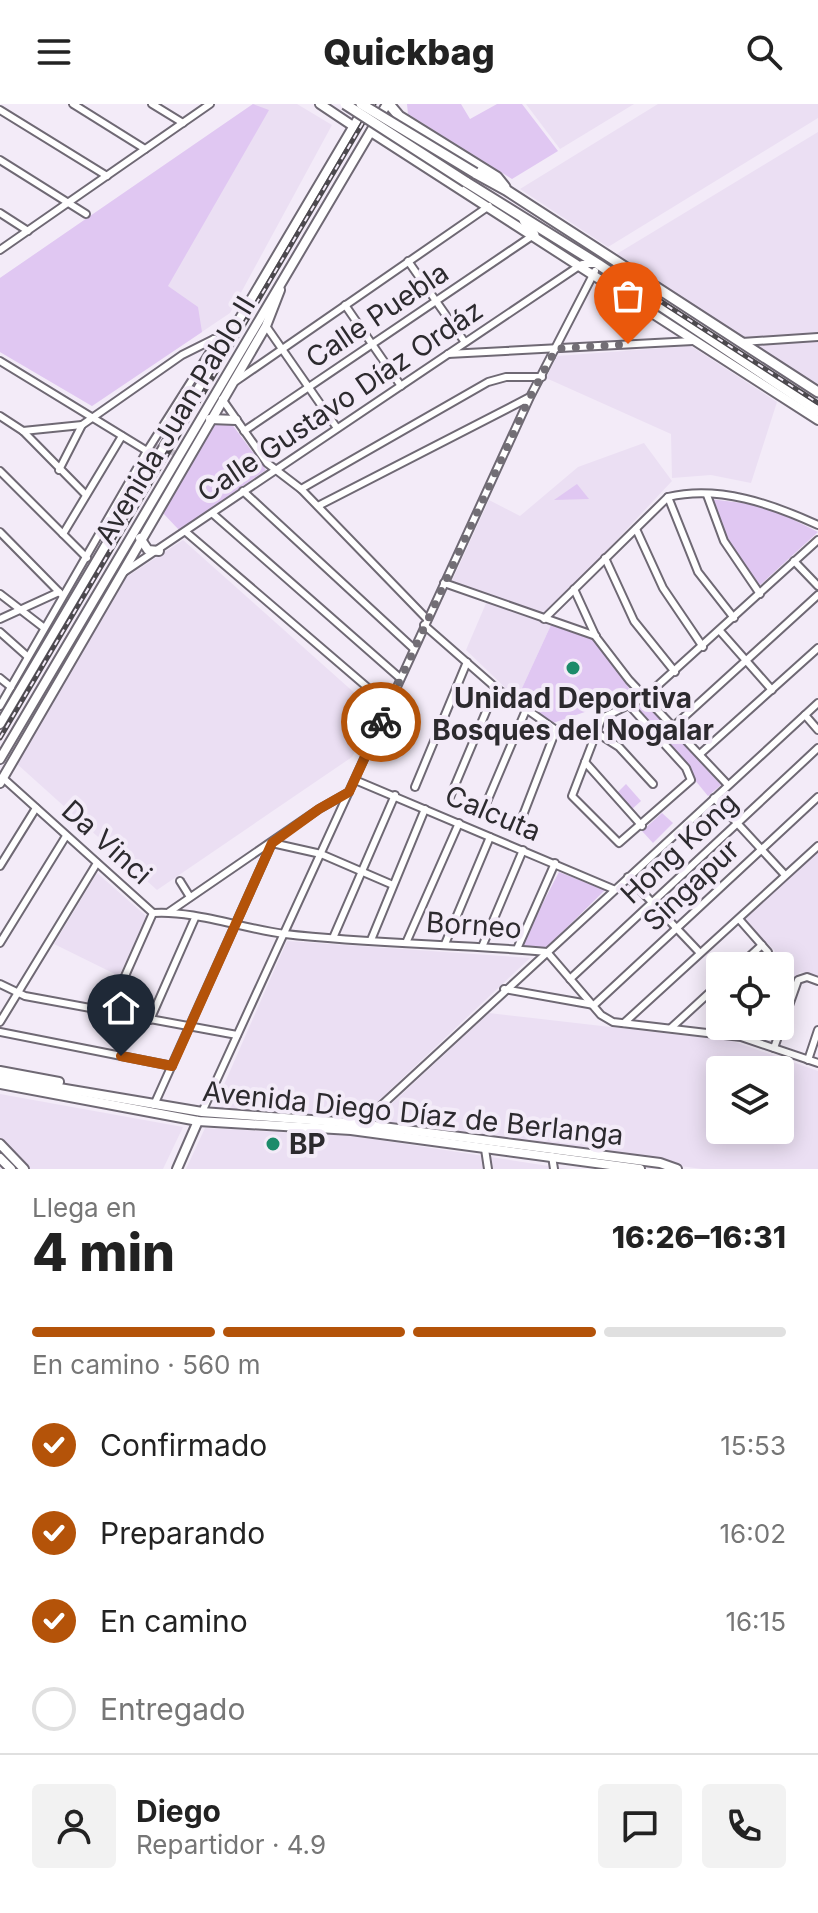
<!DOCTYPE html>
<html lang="es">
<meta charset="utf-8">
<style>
body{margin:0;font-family:Inter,sans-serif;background:#f2f2f2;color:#222;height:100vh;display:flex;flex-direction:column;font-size:30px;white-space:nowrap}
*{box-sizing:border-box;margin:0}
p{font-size:26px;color:#767676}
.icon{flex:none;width:44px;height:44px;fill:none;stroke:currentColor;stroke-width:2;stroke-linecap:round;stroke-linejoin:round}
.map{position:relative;height:1065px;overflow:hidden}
.details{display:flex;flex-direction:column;background:#fff;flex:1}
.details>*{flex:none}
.fabs{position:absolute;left:706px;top:848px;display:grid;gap:16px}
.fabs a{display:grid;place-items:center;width:88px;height:88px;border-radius:8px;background:#fff;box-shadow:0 4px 20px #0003;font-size:40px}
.pin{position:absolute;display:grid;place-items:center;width:68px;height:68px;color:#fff;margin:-82px -34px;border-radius:50% 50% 50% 0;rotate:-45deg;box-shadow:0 0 8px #0007}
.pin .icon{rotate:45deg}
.courier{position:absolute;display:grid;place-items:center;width:80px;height:80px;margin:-40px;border:6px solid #b45309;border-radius:50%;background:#fff;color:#222;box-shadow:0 2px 10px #0007}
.summary em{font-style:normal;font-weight:800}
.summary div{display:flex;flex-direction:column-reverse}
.summary{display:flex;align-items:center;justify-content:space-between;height:136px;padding:0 32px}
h1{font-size:52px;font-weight:800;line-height:60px}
.bar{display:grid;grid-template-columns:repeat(4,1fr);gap:12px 8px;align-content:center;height:96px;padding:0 32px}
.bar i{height:10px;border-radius:6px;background:#e0e0e0}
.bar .selected{background:#b45309}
.bar p{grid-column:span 4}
.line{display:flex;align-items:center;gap:20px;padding:0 32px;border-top:2px solid #e0e0e0}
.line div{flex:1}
.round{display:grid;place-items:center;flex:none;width:84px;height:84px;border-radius:8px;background:#f2f2f2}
ol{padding:0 32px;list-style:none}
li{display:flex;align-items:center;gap:24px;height:88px}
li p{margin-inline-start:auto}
li .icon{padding:8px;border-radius:50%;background:#b45309;color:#fff;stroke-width:4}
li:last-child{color:#767676}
li i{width:44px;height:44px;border:4px solid #e0e0e0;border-radius:50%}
header{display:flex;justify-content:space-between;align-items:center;height:104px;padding:0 32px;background:#fff;font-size:36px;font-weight:800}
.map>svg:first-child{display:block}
</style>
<header><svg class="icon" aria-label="menu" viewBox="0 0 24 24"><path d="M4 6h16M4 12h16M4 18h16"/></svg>Quickbag<svg class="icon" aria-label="search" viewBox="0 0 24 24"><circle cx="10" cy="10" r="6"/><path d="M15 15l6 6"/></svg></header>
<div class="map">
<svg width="818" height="1065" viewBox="0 0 818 1065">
<rect width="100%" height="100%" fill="#f3ebf8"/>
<g fill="#ebdff3" fill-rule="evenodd">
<polygon points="253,0 297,0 332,21 230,209 92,302 0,248 0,174"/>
<polygon points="526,0 634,0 560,45"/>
<polygon points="658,0 818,0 818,14 608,143 520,85"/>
<polygon points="818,28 818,228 744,234 615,151"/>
<polygon points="818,237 818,280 756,242"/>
<polygon points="691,242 777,298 751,379 711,371 672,374 671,330 546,274 557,252"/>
<polygon points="644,339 672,377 545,512 451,479 489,396 520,412 578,363"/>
<polygon points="183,436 377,609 352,653 157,786 16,659 125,474"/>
<polygon points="487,497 551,521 517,595 466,546"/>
<polygon points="818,745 818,873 800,868 796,873 780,867 780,862 770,862 775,847 744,816"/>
<polygon points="97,769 147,813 119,872 54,840"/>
<polygon points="287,837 530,854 359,1015 212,1008"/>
<path d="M489,909L732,937L818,967V1065H702L371,1019ZM720,966H780V1026H720Z"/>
<polygon points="0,990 183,1023 163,1065 27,1065 0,1036"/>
<polygon points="205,1024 353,1032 568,1065 186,1065"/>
</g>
<g fill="#e0c7f2">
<polygon points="253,0 269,6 168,182 198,203 202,228 92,302 0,248 0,174"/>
<polygon points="407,0 461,0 470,15 497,0 522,0 558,47 512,75 408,10"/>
<polygon points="228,315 266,366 179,426 161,407 215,317"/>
<polygon points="577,380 589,395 554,396"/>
<polygon points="710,395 766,402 818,428 759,482 730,443"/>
<polygon points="551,521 594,536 634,591 553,619 517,595"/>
<polygon points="645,599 721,681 708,692 635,603"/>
<polygon points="626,680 641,697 631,706 616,690"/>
<polygon points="662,709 673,719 653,739 642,727"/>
<polygon points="559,768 605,786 546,844 520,843"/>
</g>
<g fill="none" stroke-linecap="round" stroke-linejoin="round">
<polyline stroke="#cbc4d0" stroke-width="6" stroke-dasharray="6 3" stroke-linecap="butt" points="154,342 185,353"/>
<g stroke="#6f6974" stroke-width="10">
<g id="street">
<polyline points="73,0 145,45"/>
<polyline points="152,0 183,19"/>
<polyline points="0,6 107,72"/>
<polyline points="0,56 86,110"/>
<polyline points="0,109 28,127"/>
<polyline points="0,146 210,0"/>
<polyline points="408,157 464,237"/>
<polyline points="345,201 401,282"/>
<polyline points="266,222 337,324"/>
<polyline points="742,238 818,233"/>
<polyline points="448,250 693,237"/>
<polyline points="0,257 147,347"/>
<polyline points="236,277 489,102"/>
<polyline points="222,295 267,359 301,385 427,515"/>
<polyline points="0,312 23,327 86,391"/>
<polyline points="23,327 82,321"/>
<polyline points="244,327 532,132"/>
<polyline points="59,366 82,321 182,251 214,235"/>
<polyline points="0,367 87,454"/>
<polyline points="301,385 488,278 506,273 542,273"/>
<polyline points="243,387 413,544"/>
<polyline points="707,391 724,437 760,490"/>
<polyline points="668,393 698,468 734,514"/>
<polyline points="318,402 528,294"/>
<polyline points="213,410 400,574"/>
<polyline points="636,425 663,484 703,543"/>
<polyline points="0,428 62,491"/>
<polyline points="186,428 388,601"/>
<polyline points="63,430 122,332"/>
<polyline points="605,454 634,517 675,568"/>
<polyline points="794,457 818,482"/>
<polyline points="124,468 582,160 595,160"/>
<polyline points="444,479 596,532"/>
<polyline points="574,485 596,533 629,576 728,681"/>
<polyline points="0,490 43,523"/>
<polyline points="0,515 59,488"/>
<path d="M544,515L668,393C719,381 772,400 818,421"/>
<polyline points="424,521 496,584 556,626 520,719"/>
<polyline points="720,527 772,586"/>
<polyline points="0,528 27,552"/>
<polyline points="0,574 11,583"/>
<polyline points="629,601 686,664 691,676 619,739 572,692 602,614 645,593 818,436"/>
<polyline points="0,602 147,347 211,246 214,235"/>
<polyline points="805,611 818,626"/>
<polyline points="674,622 818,491"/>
<polyline points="597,629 619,643 653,680"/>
<polyline points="700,650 818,544"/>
<polyline points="585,658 642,722"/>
<path d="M3,674L153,809C193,806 244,825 285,830C372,840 460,840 547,848L601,911L613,918L741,933L818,959"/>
<polyline points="355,676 613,785"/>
<polyline points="415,683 467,558"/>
<polyline points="450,693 496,584"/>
<polyline points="714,694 785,771"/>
<polyline points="483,707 526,606"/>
<polyline points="272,739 321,750 393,781"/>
<polyline points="0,762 36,704"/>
<polyline points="628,773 700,849"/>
<polyline points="180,777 190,793"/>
<polyline points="169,808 319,705 349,688"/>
<polyline points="739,815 768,848 766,862"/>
<polyline points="333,834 395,691"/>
<polyline points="371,836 425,705"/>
<polyline points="0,839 66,732"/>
<polyline points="406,839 459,719"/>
<polyline points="445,840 490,733"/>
<polyline points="482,843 523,746"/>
<polyline points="517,845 555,759"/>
<polyline points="739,862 762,841"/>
<polyline points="570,875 818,644"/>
<polyline points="0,880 25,892 237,931"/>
<polyline points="504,885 594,901"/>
<polyline points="594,901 818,693"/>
<polyline points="109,908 153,809"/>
<polyline points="150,916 195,814"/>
<polyline points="0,918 97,759"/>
<polyline points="624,919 818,742"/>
<polyline points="671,924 720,879"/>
<polyline points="0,928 172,962"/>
<polyline points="774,944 798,876 807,873 818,877"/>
<polyline points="808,956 818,926"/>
<polyline points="154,1001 272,739"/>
<polyline points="202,1008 530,293 595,167"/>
<polyline points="360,1021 818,599"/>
<polyline points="485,1045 488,1065"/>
<polyline points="552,1052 554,1065"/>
</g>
</g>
<g stroke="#6f6974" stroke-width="12">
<g id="secondary">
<polyline points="320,0 353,22"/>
<polyline points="371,28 818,316"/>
<polyline points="210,315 236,316"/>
<polyline points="140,434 148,446 159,447"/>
<polyline points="0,620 362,8"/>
<polyline points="0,655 387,0"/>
<polyline points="0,679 266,222 280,186"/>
<polyline points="0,967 59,978"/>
<polyline points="0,974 202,1008 352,1019 660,1059 677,1065"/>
<polyline points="0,980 198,1017 351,1026 640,1065"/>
<polyline points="0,1040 24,1065"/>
<polyline points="0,1054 11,1065"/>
<polyline points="177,1065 198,1017"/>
</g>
</g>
<g stroke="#6f6974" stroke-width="13">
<g id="primary">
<polyline points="389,0 399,12 497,73 505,83"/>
<polyline points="475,69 506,86 818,288"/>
<polyline points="466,78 598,160 818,307"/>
<polyline points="524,116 534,131"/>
</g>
</g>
<use href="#street" stroke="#fff" stroke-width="6"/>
<use href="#secondary" stroke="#fff" stroke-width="8"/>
<use href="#primary" stroke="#fff" stroke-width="9"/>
<g stroke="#4c494e" stroke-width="5">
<g id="rail">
<polyline points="637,182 818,299"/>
<polyline points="0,634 374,0"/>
</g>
</g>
<use href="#rail" stroke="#f3ebf8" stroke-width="2" stroke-dasharray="6" stroke-linecap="butt"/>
<g stroke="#6f6974" stroke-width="13" stroke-linecap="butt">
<g id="primary-bridge">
<polyline points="345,0 466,78"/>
<polyline points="361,0 475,69"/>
</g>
</g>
<use href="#primary-bridge" stroke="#fff" stroke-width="9"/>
</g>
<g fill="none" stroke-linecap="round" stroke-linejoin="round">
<polyline stroke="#726e75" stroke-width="8" stroke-dasharray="0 14.4" points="381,618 530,293 556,245 628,240"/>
<polyline stroke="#b45309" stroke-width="10" points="121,952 172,962 272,739 319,705 349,688 381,618"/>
</g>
<g fill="#1c8b6a" stroke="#f3ebf8" stroke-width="3">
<circle cx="573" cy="564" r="8"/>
<circle cx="273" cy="1040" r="8"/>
</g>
<g text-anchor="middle" stroke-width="8" stroke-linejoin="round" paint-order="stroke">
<g font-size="28" fill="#2c2a2e" stroke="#f3ebf8">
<text transform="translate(377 211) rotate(-34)" y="10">Calle Puebla</text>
<text transform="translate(340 297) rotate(-34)" y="10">Calle Gustavo Díaz Ordáz</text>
<text transform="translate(175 316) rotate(-59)" y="10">Avenida Juan Pablo II</text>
<text transform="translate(493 709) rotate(23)" y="10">Calcuta</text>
<text transform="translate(107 738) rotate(42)" y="10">Da Vinci</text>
<text transform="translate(679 744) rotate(-43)" y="10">Hong Kong</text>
<text transform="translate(691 781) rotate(-43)" y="10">Singapur</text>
<text transform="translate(474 821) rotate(4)" y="10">Borneo</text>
<text transform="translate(413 1009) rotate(6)" y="10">Avenida Diego Díaz de Berlanga</text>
</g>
<g font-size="28" font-weight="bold" fill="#2c2a2e" stroke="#f3ebf8">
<text x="573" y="604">Unidad Deportiva<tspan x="573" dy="32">Bosques del Nogalar</tspan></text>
<text x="289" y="1050" text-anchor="start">BP</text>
</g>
</g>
</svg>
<div class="fabs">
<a><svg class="icon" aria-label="locate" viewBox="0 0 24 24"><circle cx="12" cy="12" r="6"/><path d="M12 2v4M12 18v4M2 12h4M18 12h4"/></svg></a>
<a><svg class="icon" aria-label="layers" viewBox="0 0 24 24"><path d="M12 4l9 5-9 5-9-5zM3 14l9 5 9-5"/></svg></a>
</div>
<div class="pin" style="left:628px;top:240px;background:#ea580c"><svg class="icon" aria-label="bag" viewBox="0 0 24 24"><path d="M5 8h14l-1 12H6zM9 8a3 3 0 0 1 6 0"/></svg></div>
<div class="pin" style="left:121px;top:952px;background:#1f2937"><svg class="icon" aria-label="home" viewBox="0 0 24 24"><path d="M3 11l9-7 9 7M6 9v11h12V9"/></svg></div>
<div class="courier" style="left:381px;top:618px"><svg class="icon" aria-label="bike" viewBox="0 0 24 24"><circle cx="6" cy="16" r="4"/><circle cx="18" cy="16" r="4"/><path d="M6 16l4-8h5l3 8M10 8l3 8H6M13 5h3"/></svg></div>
</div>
<section class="details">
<div class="summary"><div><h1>4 min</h1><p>Llega en</p></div><em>16:26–16:31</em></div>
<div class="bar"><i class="selected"></i><i class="selected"></i><i class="selected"></i><i></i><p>En camino · 560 m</p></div>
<ol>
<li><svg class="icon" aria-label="check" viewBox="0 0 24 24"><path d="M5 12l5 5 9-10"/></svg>Confirmado<p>15:53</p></li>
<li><svg class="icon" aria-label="check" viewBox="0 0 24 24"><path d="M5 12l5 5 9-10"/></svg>Preparando<p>16:02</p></li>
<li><svg class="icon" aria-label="check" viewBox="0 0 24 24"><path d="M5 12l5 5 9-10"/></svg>En camino<p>16:15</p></li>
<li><i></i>Entregado</li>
</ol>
<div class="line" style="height:144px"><a class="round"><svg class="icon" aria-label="person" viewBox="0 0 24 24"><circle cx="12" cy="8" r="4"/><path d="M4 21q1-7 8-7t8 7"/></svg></a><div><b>Diego</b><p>Repartidor · 4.9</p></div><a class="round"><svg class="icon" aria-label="chat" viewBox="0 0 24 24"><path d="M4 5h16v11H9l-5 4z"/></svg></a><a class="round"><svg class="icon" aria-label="phone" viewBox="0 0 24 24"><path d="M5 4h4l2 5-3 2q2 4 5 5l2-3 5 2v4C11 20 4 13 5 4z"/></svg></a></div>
</section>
